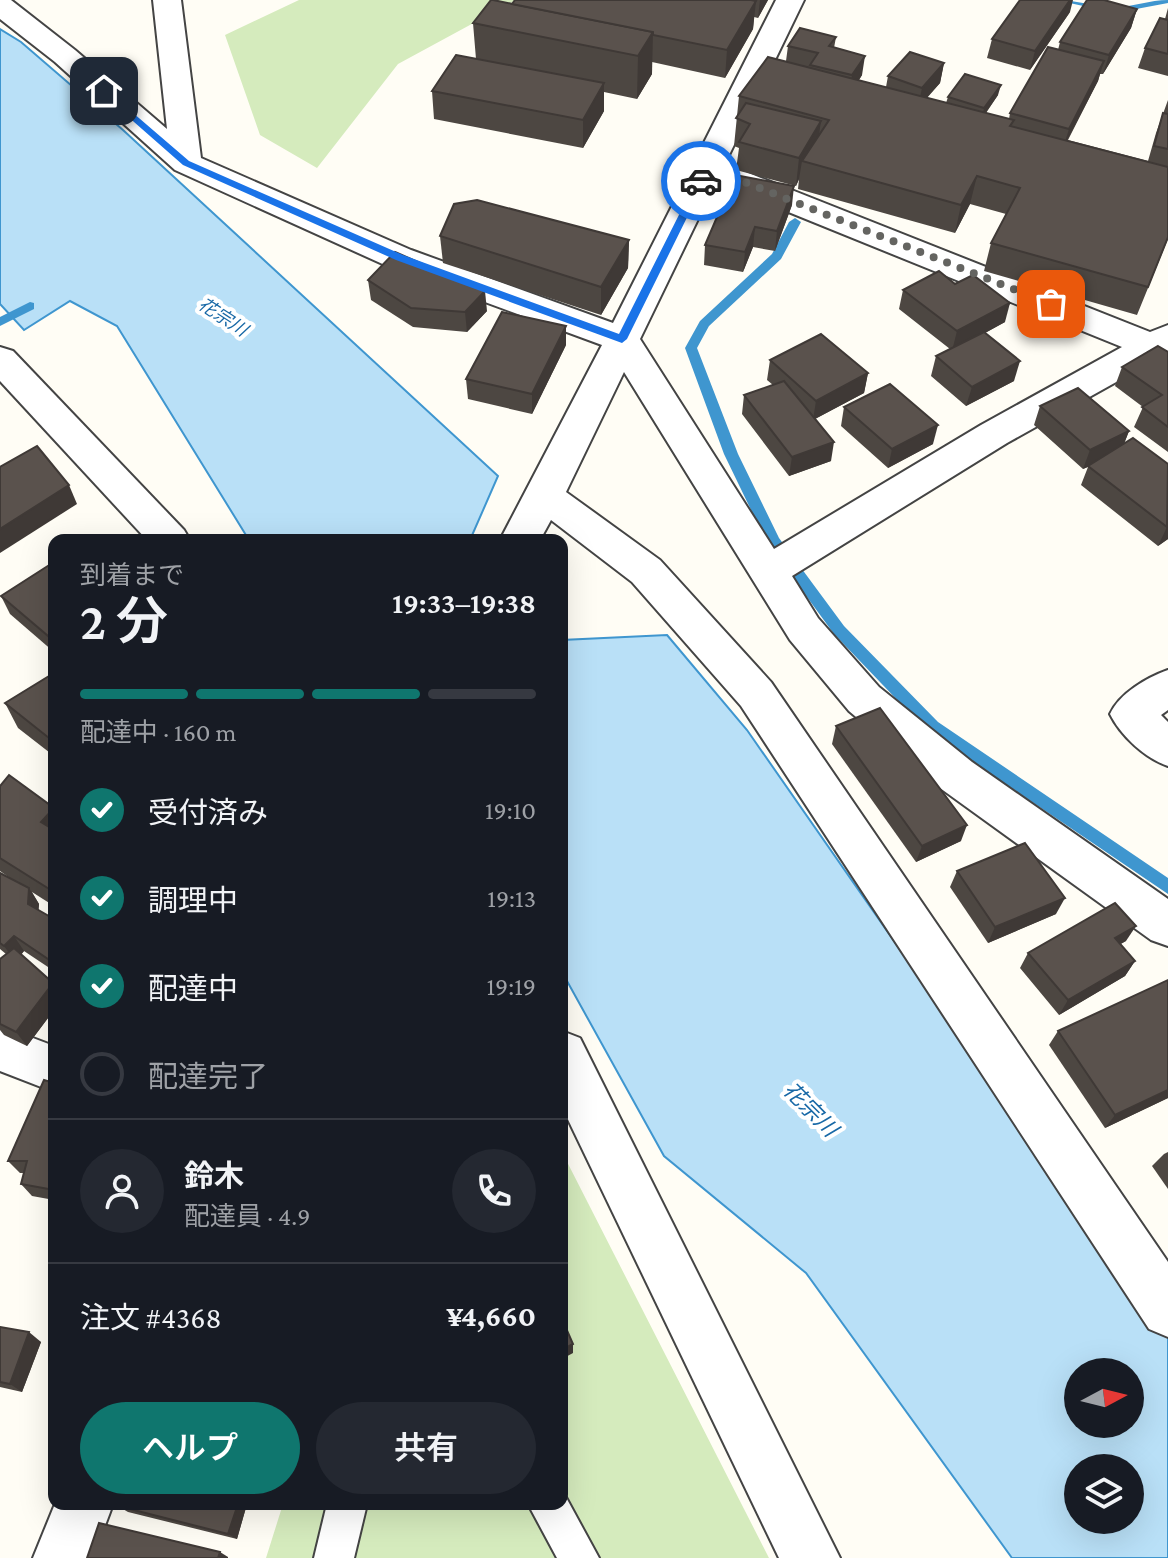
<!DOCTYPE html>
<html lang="ja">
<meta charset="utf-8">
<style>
body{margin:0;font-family:"Crimson Pro","Noto Sans JP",serif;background:#242831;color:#f1f3f6;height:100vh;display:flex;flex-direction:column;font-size:30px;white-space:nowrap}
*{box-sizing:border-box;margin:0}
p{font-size:26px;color:#9ea1a6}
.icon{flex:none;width:44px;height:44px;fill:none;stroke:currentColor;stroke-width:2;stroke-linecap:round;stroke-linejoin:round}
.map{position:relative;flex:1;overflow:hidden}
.panel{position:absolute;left:48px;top:534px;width:520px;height:976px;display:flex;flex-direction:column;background:#171b24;border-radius:16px;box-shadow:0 8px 32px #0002}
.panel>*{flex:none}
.needle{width:52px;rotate:83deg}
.controls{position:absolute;left:1064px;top:1358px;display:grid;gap:16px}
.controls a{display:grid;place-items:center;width:80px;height:80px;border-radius:50%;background:#171b24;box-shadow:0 8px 32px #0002;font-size:40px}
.pin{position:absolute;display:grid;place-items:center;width:68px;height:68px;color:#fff;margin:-34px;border-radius:16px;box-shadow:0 4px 12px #0006}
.courier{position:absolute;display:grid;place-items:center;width:80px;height:80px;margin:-40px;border:6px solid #1a73e8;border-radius:50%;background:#fff;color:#222;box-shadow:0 2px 10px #0007}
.summary em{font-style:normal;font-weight:600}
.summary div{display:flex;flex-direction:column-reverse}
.summary{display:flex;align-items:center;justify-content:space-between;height:136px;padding:0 32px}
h1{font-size:52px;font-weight:600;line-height:60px}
.bar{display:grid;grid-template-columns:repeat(4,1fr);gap:12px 8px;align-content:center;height:96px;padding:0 32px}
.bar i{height:10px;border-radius:6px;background:#363941}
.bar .active{background:#0f766e}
.bar p{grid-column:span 4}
.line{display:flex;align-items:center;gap:20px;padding:0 32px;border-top:2px solid #363941}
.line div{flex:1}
.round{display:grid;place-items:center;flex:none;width:84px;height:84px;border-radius:42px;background:#242831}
ol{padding:0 32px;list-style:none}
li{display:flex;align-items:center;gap:24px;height:88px}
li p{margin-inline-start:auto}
li .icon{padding:8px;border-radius:50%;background:#0f766e;color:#fff;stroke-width:4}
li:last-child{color:#9ea1a6}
li i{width:44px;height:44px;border:4px solid #363941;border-radius:50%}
.button{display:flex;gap:16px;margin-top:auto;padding:16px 32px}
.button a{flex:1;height:92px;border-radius:48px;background:#0f766e;color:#fff;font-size:32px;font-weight:600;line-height:92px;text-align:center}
.button a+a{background:#242831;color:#f1f3f6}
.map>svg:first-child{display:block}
</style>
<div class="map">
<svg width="1168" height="1558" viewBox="0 0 1168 1558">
<rect width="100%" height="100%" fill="#fffdf5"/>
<g fill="#d5ebbd">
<polygon points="299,0 516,0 398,64 317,168 260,135 225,35"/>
<polygon points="562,1152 769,1558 266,1558 283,1504 562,1504"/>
</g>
<g fill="#b9e0f7" stroke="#3f96cf" stroke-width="2" fill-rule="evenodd">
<polygon points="0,29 21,42 123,130 498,476 470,540 249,540 117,326 70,301 24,330 0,304"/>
<path d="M667,635L747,730L1168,1334V1558H1012L806,1273L664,1156L562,972V640ZM1078,1372H1130V1424H1078ZM1078,1468H1130V1520H1078Z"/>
</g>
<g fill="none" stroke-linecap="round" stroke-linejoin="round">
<g fill="#3f96cf" fill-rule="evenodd">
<path d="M1056,0C1076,0 1096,7 1115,7C1133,7 1150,0 1168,0V3L1115,13Z"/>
<polygon points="795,218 801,222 781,259 709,326 697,348 738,454 779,538 844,626 938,722 1168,878 1168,894 926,730 834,634 766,541 724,454 685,348 700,321 772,254 789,222"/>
<polygon points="30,302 34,303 34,309 0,326 0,317"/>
</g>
<g stroke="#444" stroke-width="4">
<g id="lane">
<polygon points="562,1490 599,1558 557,1558 528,1504 562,1504"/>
<polygon points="327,1504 367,1504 354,1558 314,1558"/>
</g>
</g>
<g stroke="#444" stroke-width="4">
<g id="street">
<polygon points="0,0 11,0 75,50 167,129 153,0 181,0 201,158 411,250 613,323 776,0 804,0 640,339 774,549 981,425 1122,347 724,186 719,179 724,172 735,169 746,172 1150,332 1168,325 1168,367 1152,362 1007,443 792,576 818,618 879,687 972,762 1168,899 1168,946 1151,940 940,788 849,711 790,640 624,372 566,492 660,560 771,682 1168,1262 1168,1337 1149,1329 741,706 632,582 551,520 540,540 500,540 602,345 387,266 175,170 55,62 0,19"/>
<polygon points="0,347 13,351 184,530 190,540 147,540 0,381"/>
<path d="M1168,670V710L1161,715L1168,722V766C1145,758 1121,736 1110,714C1120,693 1146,678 1168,670Z"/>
<polygon points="4,1027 54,1046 54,1092 0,1071 0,1029"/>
<polygon points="562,1031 580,1038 840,1558 779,1558 562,1107"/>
<polygon points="55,1504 113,1504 93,1558 33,1558"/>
</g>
</g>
<use href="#lane" fill="#fff" fill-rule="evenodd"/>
<use href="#street" fill="#fff" fill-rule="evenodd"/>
</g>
<g fill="#4d4742">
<polygon points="515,0 768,0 758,18 754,17 753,29 725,78 652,62 652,74 637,99 604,92 604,111 583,148 434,119 432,91 476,59 473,23 512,4"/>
<polygon points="1168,8 1168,76 1138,68 1145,48 1165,19"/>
<polygon points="1137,9 1131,28 1103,74 1100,74 1098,81 1068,140 1148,161 1156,133 1168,100 1168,239 1137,315 984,271 991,243 1006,214 970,204 955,233 798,189 799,179 796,186 736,170 739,148 734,146 739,96 786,61 788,46 836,37 834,48 862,75 859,80 886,87 888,76 944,63 940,83 927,98 946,103 948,97 998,95 986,113 1009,119 1010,113 1058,50 1060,42"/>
<polygon points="1070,12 1030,70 987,58 992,39"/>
<polygon points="792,205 775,251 753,247 743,272 704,265 705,245"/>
<polygon points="440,236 629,240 628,268 601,315 443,263"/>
<polygon points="368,280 487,311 467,332 413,327 371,300"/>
<polygon points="903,290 1005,322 985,333 1014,381 966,406 931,376 936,356 950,349 899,309"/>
<polygon points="566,345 532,414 468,399 466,379"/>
<polygon points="1168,352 1168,452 1134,427 1143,407 1115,386 1122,367"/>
<polygon points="770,360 868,373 864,393 815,419 831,461 789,476 742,414 744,395 773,385 767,380"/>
<polygon points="1040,406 1129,431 1124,444 1168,464 1168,539 1158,546 1081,485 1088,467 1083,469 1034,425"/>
<polygon points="844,407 933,444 888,468 841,426"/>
<polygon points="54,562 54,652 10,614 1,596"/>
<polygon points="54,673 54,756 18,728 5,703"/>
<polygon points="836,726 961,841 916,862 832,744"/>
<polygon points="0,786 54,808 54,906 32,892 39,904 38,910 54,919 54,971 24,951 21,955 54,985 54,1010 27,1046 4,1035 0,1030 0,959 6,954 0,949 0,873 10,878 0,871"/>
<polygon points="957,871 1056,914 988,943 950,887"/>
<polygon points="1126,941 1120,944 1135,961 1125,976 1059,1015 1020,968 1028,953"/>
<polygon points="1058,1031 1168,1098 1105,1128 1049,1045"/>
<polygon points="54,1083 54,1200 32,1196 21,1184 24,1173 20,1173 8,1161"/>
<polygon points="1168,1152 1168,1189 1152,1166 1164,1154"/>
<polygon points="0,1327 41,1342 22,1392 0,1387"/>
<polygon points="118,1504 247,1504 237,1539 128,1512 118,1506"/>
</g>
<g fill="#3f3936">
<polygon points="760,0 768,0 758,18"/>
<polygon points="1070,0 1073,0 1070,12 1030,70 1035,51"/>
<polygon points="756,1 753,29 725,78 727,50"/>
<polygon points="1137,9 1131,28 1103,74 1109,55"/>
<polygon points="653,32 652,74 637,99 638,56"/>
<polygon points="865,56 862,75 849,95 852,75"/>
<polygon points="1104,61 1098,81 1063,148 1069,129"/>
<polygon points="944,63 940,83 918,107 922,88"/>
<polygon points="604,83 604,111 583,148 583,120"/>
<polygon points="1001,85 998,95 982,118 984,108"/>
<polygon points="821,121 817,149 802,161 799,179 796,186 799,158"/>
<polygon points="977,176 970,204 955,233 961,205"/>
<polygon points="794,186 792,205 775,251 777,231"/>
<polygon points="755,227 753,247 743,272 745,252"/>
<polygon points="629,240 628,268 601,315 601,287"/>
<polygon points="485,291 487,311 467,332 465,312"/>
<polygon points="1010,303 1005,322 952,351 957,331"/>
<polygon points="566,326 566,345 532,414 532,394"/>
<polygon points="1020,361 1014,381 966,406 972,387"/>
<polygon points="868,373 864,393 813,420 816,401"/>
<polygon points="938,425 933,444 888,468 892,449"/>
<polygon points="1129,431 1121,451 1083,469 1090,450"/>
<polygon points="834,442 831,461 789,476 792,457"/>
<polygon points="69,485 77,504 0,553 0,529"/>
<polygon points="1168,526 1168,539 1158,546 1167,527"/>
<polygon points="54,808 54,844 41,822"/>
<polygon points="967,825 961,841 916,862 922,846"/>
<polygon points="29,888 39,904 38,920 28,904"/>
<polygon points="1065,898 1056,914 988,943 995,927"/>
<polygon points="1136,926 1126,941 1105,953 1115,938"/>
<polygon points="14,936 24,951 15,961 4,946"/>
<polygon points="1135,961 1125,976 1059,1015 1068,1000"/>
<polygon points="53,983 54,1010 27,1046 16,1032"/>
<polygon points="1168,1090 1168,1098 1105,1128 1115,1115"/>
<polygon points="29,1332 41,1342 22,1392 10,1384"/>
<polygon points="573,1344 573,1353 562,1359 562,1350"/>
<polygon points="238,1504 247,1504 237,1539 228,1534"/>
<polygon points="220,1552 228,1557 228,1558 218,1558"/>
</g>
<g fill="#5a524d" stroke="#3f3936" stroke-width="2">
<polygon points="491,0 493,0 653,32 638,56 473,23"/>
<polygon points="515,0 751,0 756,1 727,50 653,35 653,32 512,4"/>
<polygon points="1020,0 1070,0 1035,51 992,39"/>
<polygon points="1087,0 1104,0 1137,9 1109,55 1060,42"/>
<polygon points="1160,18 1168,20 1168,54 1145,48"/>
<polygon points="800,28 836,37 829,46 865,56 852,75 810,65 818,53 788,46"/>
<polygon points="1048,47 1104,61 1069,129 1010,113"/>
<polygon points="910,52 944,63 922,88 888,76"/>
<polygon points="456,55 604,83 583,120 432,91"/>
<polygon points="768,57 1014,120 1010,126 1168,167 1168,237 1148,287 991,243 1020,188 977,176 961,205 802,161 829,120 739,96"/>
<polygon points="965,74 1001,85 984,108 948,97"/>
<polygon points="746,103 821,121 799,158 739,142 750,124 736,118"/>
<polygon points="1163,113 1168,114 1168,149 1154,146"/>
<polygon points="735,175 794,186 777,231 755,227 745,252 705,245"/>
<polygon points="477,200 629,240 601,287 440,236 454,204"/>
<polygon points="395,252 485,291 465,312 411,308 368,280"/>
<polygon points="939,271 955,284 973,275 1010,303 957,331 903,290"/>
<polygon points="502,312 566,326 532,394 466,379"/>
<polygon points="984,332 1020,361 972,387 936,356"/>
<polygon points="821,334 868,373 816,401 770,360"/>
<polygon points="1158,346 1168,352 1168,427 1142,407 1162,395 1122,367"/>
<polygon points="784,381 834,442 792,457 744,395"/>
<polygon points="890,384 938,425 892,449 844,407"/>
<polygon points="1078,388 1129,431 1090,450 1040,406"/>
<polygon points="1133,438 1168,464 1167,527 1088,466"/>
<polygon points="37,446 69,485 0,529 0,467"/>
<polygon points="54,562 54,641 1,596"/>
<polygon points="54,673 54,742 5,703"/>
<polygon points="880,708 967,825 922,846 836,726"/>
<polygon points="9,775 54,808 41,822 54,830 54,892 0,858 0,786"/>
<polygon points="1025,843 1065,898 995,927 957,871"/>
<polygon points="0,873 29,888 28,904 54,919 54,963 14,936 4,946 0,943"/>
<polygon points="1115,903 1136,926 1115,938 1135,961 1068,1000 1028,953"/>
<polygon points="14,948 53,983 16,1032 0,1024 0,959"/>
<polygon points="1168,980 1168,1090 1115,1115 1058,1031"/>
<polygon points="44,1080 54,1083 54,1190 21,1184 27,1161 8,1161"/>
<polygon points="562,1319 573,1344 562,1350"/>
<polygon points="0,1327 29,1332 10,1384 0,1382"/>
<polygon points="118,1504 238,1504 228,1534 118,1506"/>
<polygon points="99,1523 220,1552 218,1558 87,1558"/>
</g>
<polygon fill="#1a73e8" points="104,88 189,161 403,255 619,334 696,181 701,178 705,181 627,339 622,343 396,260 183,165 101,93"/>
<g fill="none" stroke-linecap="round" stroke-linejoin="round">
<polyline stroke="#646461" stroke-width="8" stroke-dasharray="0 14.4" points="701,181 707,167 1051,304"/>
</g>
<g text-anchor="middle" stroke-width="8" stroke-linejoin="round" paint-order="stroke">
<g font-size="18" font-style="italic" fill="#1768a6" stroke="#fff">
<text transform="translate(223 317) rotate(33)" y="6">花宗川</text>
</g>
<g font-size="22" font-style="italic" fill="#1768a6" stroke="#fff">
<text transform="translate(811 1109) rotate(45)" y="8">花宗川</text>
</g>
</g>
</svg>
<div class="controls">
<a><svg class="needle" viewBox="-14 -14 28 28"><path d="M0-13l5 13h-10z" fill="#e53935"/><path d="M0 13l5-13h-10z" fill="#9ea1a6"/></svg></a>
<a><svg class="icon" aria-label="layers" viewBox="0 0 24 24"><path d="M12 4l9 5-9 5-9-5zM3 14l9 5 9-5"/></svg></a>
</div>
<div class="pin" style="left:1051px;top:304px;background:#ea580c"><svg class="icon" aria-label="bag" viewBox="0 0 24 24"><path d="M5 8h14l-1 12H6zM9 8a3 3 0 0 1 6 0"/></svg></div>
<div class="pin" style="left:104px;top:91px;background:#1f2937"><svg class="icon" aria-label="home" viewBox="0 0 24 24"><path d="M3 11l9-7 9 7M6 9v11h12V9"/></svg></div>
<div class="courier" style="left:701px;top:181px"><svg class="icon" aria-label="car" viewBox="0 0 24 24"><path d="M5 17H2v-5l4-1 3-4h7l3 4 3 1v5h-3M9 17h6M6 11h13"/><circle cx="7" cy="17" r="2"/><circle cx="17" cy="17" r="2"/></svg></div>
<section class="panel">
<div class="summary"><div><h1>2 分</h1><p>到着まで</p></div><em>19:33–19:38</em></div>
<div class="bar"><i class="active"></i><i class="active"></i><i class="active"></i><i></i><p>配達中 · 160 m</p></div>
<ol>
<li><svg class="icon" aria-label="check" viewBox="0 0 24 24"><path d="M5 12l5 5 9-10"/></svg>受付済み<p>19:10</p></li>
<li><svg class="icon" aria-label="check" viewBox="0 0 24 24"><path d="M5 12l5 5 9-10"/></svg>調理中<p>19:13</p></li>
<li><svg class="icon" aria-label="check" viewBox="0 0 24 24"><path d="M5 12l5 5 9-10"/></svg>配達中<p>19:19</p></li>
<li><i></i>配達完了</li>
</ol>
<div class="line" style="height:144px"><a class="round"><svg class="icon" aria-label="person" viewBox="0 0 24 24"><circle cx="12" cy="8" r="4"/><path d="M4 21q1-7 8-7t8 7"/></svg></a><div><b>鈴木</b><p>配達員 · 4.9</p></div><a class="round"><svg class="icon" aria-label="phone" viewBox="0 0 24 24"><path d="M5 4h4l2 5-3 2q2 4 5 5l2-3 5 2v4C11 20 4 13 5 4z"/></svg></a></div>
<div class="line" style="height:104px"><div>注文 #4368</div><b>¥4,660</b></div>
<div class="button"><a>ヘルプ</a><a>共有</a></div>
</section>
</div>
